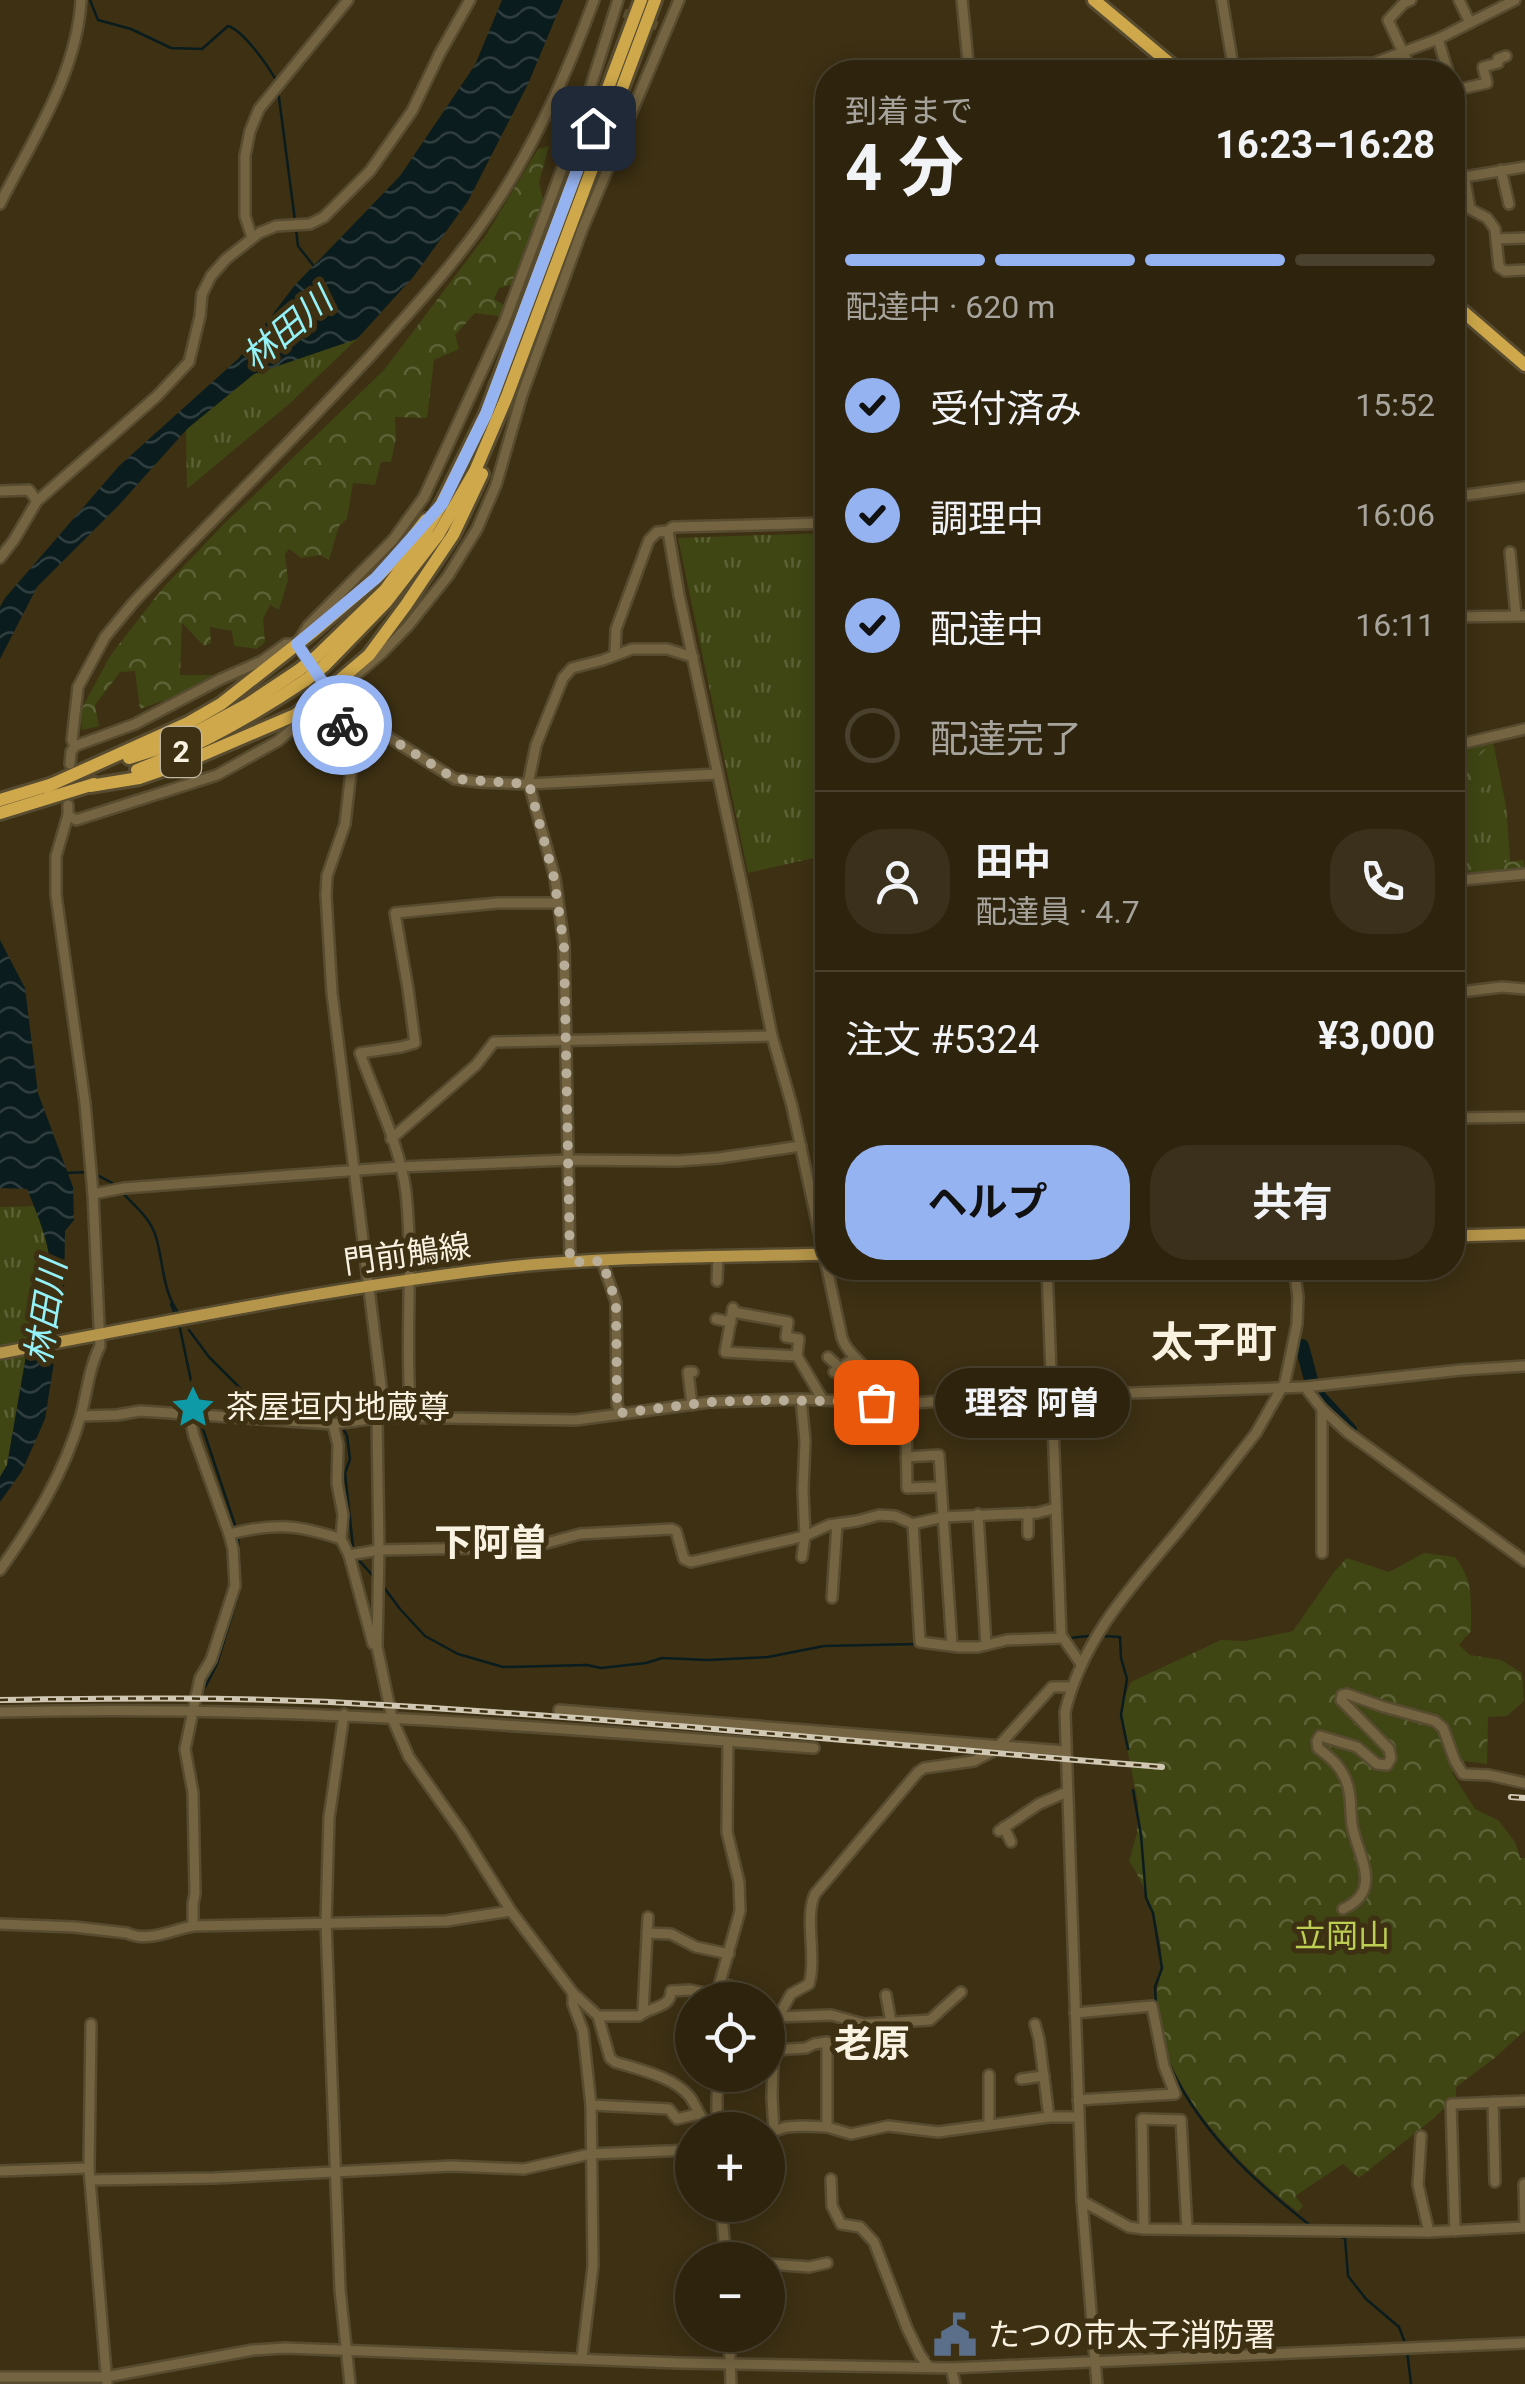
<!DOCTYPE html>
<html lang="ja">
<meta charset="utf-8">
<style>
body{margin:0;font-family:Roboto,"Noto Sans JP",sans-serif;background:#3a301c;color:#f1f3f6;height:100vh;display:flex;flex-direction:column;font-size:38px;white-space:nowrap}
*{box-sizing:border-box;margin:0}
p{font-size:32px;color:#a7a49e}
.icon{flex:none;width:55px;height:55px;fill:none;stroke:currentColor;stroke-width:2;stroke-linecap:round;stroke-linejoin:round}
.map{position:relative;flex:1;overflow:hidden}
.drawer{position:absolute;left:815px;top:60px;width:650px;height:1220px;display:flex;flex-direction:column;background:#2e240e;border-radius:40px;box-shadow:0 5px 25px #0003,0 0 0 2px #49412e}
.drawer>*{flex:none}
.fabs{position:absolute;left:675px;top:1982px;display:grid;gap:20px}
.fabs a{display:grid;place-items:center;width:110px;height:110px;border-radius:50%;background:#2e240e;box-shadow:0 5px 25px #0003,0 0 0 2px #49412e;font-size:50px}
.pin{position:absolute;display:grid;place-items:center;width:85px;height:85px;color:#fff;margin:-42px;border-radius:20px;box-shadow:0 5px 15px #0006}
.courier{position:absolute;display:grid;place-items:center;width:100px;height:100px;margin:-50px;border:8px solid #95b2f1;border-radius:50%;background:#fff;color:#222;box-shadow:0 2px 12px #0007}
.bubble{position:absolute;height:70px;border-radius:35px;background:#2e240e;box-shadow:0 5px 25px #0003,0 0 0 2px #49412e;font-size:32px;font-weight:700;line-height:70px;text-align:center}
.head em{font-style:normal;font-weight:700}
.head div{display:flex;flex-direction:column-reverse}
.head{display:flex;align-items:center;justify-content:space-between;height:170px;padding:0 30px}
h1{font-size:65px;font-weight:700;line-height:75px}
.bar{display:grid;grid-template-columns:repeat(4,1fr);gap:15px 10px;align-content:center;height:120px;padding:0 30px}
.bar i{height:12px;border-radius:8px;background:#49412e}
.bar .active{background:#95b2f1}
.bar p{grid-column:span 4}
.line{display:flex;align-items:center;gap:25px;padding:0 30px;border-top:2px solid #49412e}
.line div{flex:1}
.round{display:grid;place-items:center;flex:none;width:105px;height:105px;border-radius:40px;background:#3a301c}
ol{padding:0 30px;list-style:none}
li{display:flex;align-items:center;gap:30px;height:110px}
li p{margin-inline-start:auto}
li .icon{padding:10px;border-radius:50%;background:#95b2f1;color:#111;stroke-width:4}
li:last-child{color:#a7a49e}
li i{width:55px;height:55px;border:5px solid #49412e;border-radius:50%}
.button{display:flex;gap:20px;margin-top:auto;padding:20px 30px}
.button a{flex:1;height:115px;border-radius:40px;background:#95b2f1;color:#111;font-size:40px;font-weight:700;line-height:115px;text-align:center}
.button a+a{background:#3a301c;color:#f1f3f6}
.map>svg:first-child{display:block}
</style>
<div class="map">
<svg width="1525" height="2384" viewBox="0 0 1525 2384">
<defs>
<pattern id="grass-tufts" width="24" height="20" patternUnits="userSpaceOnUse" patternTransform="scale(2.5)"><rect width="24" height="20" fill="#3f4614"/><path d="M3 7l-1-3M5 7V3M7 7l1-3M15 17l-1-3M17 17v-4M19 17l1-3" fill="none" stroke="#5c6136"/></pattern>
<pattern id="forest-crowns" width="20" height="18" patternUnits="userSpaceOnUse" patternTransform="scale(2.5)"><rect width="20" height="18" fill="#3f4614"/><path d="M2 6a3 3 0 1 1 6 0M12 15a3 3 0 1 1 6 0" fill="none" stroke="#5c6136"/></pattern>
<pattern id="water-waves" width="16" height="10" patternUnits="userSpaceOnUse" patternTransform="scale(2.5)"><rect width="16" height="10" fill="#0a1c1d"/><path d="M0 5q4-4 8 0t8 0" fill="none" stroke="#2f3d3e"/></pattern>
</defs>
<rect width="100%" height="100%" fill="#3d3013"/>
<g fill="url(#grass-tufts)">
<polygon points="357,339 288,405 187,489 186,430 254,374"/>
<polygon points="827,533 827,855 748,873 678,538"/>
<polygon points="1493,742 1506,806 1511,870 1470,873 1457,748"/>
<path d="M34,1206C51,1248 62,1289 31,1327L7,1465L0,1477V1207Z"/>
</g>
<g fill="url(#forest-crowns)">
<polygon points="549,146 539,182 545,208 517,283 499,288 494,299 507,307 505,317 475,313 455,335 459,349 434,360 427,418 395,417 396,438 391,462 381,462 375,485 353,483 347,519 339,526 329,560 320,555 301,558 289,549 285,554 288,580 279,610 270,605 263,619 265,642 257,649 234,646 232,631 210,627 211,643 204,646 182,623 180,675 213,675 174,697 140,709 135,671 120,672 95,705 99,726 82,730 80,712 110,656 162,589 222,526 384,370 486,235 538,149"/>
<polygon points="1487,744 1488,747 1477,758 1472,758 1469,753 1460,754 1462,770 1471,768 1472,764 1479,764 1486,775 1495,777 1495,781 1481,788 1474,797 1465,798 1458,750"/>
<polygon points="1462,822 1467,825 1469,862 1472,867 1523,860 1525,868 1465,872 1456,825"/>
<path d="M1424,1553L1455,1557C1474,1582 1471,1601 1471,1631L1459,1645L1470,1655L1501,1660L1522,1673L1524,1701L1507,1716L1488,1717L1487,1764L1465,1761L1452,1773L1475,1809L1498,1820L1515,1842L1520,1858H1525V2030L1496,2057L1456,2087V2097L1434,2118L1359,2178L1343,2164L1295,2196L1303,2206L1298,2212C1237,2164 1157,2084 1156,2000C1156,1988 1162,1975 1162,1962C1162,1933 1146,1884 1129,1861L1137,1833L1138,1802L1124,1733L1121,1705L1131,1682L1221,1640L1245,1641L1293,1631L1334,1572L1347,1558L1389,1572Z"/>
</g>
<g fill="url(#water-waves)">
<polygon points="502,0 563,0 528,84 468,201 414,276 357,339 254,374 188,428 119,505 37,587 0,659 0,607 5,598 119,466 239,358 295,285 400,176 475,65"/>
<path d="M0,940L25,988L38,1093L73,1187L74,1220L65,1231L64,1298L45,1419L22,1471L0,1502V1477L7,1465L31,1327C67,1283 46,1235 27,1189L0,1188Z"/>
</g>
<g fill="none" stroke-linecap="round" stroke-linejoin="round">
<g stroke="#0a1c1d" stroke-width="2.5">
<path d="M90,0L98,20L131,29L171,48L202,49L228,26C244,31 269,67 277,82"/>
<polyline points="278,90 295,221"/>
<polyline points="296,229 298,246 313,265"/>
<polyline points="67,1173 89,1172"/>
<polyline points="97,1175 116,1185"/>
<path d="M121,1191C134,1206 150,1217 156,1237C164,1264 162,1292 180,1315"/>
<polyline points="171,1304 176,1317"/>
<polyline points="179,1324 197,1409"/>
<polyline points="189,1330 209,1357 249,1397 314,1419"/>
<polyline points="199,1417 236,1528"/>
<polyline points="343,1428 347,1436 350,1459 345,1473 353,1547"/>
<polyline points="357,1558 373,1576"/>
<polyline points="383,1586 400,1609 425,1636 458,1654 503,1667 587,1665 601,1668 646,1663 662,1658 708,1660 768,1657 824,1646 919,1644"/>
<polyline points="1103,1636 1120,1637 1121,1658 1127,1679 1121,1715 1128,1749"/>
<polyline points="1070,1638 1088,1636"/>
<polyline points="201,1695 217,1664 240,1589 238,1536"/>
<polyline points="1133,1790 1141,1835 1146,1898 1153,1913 1162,1968 1155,1987 1156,2004"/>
<path d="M1166,2056C1194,2126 1252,2180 1311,2226"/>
<polyline points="1332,2235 1345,2238 1348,2276 1366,2299 1399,2327 1405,2343"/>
<polyline points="1407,2351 1411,2384"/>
</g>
<polyline stroke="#0a1c1d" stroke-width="14" points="1302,1346 1314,1391 1350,1430"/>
<g stroke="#594d32" stroke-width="9" stroke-dasharray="9 4.5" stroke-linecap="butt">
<polyline points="624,13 657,26"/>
<polyline points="488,382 517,393"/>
</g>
<g stroke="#574b30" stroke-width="14">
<g id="minor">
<polyline points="962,0 969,72"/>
<polyline points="1222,0 1234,72"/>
<polyline points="1411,0 1404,3 1388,20 1412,72"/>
<polyline points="1459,0 1470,23"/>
<polyline points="1438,39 1448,72"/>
<polyline points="1234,65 1374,63 1438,39 1515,0"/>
<polyline points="1452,91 1487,83 1483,67 1498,63 1498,59 1506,56"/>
<polyline points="1501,170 1509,204"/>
<polyline points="1464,175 1470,209 1487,218 1495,229 1499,267 1505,271 1525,270"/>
<polyline points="1452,179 1525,167"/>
<path d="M0,204C32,140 77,74 81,0"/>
<polyline points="252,238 245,216 245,156 250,131 259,109 348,0"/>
<polyline points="1496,239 1525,238"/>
<polyline points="0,491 29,490 37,501"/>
<polyline points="1452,497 1525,487"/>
<path d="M668,531L679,595L744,895L772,1036L792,1106L842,1338C848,1357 871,1366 876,1385C877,1391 876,1397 876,1402"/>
<polyline points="1510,552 1516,616"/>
<polyline points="0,558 14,540 37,501 157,396 189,362 200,316 202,294 211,276 226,259 259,233 276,226 310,224 324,217 370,171 412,111 440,53 470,0"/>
<polyline points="1452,617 1525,616"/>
<polyline points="297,644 332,696 347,739 351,772 345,824 327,876 326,895 332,993 385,1417"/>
<polyline points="615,655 616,629 649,540 657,532 668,531 673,527 828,523"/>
<polyline points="347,739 377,735 390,738 455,779 479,782 529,784 717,774"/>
<path d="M75,746L72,740L78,687L105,637L133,603C213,519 296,437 375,351C421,300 467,250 503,192C541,132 570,66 594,0"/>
<polyline points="1452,746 1525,729"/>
<polyline points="70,764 71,752 75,746 135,724 221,679 262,661 286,644 297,644 308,626 393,540 424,497 504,323 580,121 618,0"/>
<polyline points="528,784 536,745 563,678 572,668 603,660 632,649 667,649 693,657"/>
<polyline points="529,784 555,878 564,945 570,1262"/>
<polyline points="68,805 68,815 76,820 217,775 278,741 382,653 408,626 448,576 477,529 496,485 522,395 582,230 679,0"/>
<polyline points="1452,881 1525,874"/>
<polyline points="1452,993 1502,987 1525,989"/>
<polyline points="1452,1118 1525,1117"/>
<polyline points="391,1139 476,1065 494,1042 772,1036"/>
<polyline points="93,1194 124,1188 400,1167 567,1160 678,1161 719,1158 801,1146"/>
<polyline points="602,1261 616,1302 617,1404 620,1413"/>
<polyline points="1047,1268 1061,1635 1081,1664"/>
<polyline points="717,1281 718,1257"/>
<polyline points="733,1308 725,1352 797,1356"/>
<polyline points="733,1312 788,1322 786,1337 799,1339 797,1356 823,1400"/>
<polyline points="716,1319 731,1322"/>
<polyline points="828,1357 840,1368"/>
<polyline points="834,1372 855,1358"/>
<polyline points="1305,1387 1322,1409 1347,1432 1525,1561"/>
<polyline points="801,1399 805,1441 803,1490 805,1536 802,1557"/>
<polyline points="909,1403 906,1417 907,1488 940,1487"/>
<polyline points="692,1405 688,1372 693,1372"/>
<polyline points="1322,1409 1322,1553"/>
<polyline points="189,1414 194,1436 229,1534 233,1549 235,1586 211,1660 200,1678 185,1749 193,1793 195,1893 193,1904 193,1926"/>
<polyline points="81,1416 117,1415 140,1411 333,1424 385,1417 576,1420 710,1402 801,1399 902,1404 1052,1392 1131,1393 1305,1387 1461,1370 1525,1366"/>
<path d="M411,1417C404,1342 414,1268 406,1193C401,1148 375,1096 360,1053L401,1047L415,1043L408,989L395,913L498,903H557"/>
<path d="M377,1418L379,1550L377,1647L392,1718L409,1757L461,1831L511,1911L573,1993L598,2016L610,2058L615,2062C637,2069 675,2077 690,2097C699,2110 700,2121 714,2130"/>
<polyline points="333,1424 338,1445 337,1483 343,1515 341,1539 349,1555 379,1550 532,1547 580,1534 672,1529 676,1531 684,1559 691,1562 805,1536 829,1525 857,1521 879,1515 895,1516 913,1524 943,1517 1037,1513 1056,1508"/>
<polyline points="906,1457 939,1455 952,1646"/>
<polyline points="1028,1513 1028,1534"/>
<polyline points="978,1514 986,1645"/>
<polyline points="913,1524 920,1642 959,1647 978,1647 1007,1640 1061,1638"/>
<path d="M229,1534C275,1523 296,1524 341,1539"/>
<polyline points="349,1555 373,1644"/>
<path d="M0,1570C34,1522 65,1472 81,1415C87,1392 89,1368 100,1346L93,1194L85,1103L56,895V856L68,815"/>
<polyline points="832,1598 837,1524"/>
<polyline points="559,1710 1065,1751"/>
<path d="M0,1712C272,1704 543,1727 814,1748"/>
<polyline points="344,1714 329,1818 326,1923 340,2290 350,2384"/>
<polyline points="1004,1827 1011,1842"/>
<polyline points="999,1831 1039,1804 1067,1792"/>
<path d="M1343,1909C1384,1890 1358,1857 1352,1825C1350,1809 1352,1793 1345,1778C1339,1764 1329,1757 1318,1748L1317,1741L1320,1736L1357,1747L1377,1764L1387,1765L1391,1758L1389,1749L1341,1700L1342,1695L1347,1694L1384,1707L1435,1721L1443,1728L1455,1761L1463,1774L1489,1775L1525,1783"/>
<path d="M0,1924L74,1927L127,1933C147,1943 172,1930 193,1926L446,1921L511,1911"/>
<polyline points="647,1933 671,1934 696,1947 729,1954"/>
<polyline points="720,1983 737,1988"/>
<polyline points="573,1993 573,2004 583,2031 591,2105 593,2266 582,2358"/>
<polyline points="886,1995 891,2022"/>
<polyline points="715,2000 740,1911 739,1882 727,1832 728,1741"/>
<polyline points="643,2012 648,1917"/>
<polyline points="1075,2013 1152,2006 1164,2066 1175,2094 1078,2100"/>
<path d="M598,2016H639C650,2006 671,2009 671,1991L690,1990L716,1995"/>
<polyline points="778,2017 831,2015 864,2024 930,2020 961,1992"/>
<polyline points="91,2024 89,2168 107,2384"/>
<polyline points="1035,2024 1039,2039 1049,2117"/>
<polyline points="774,2050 806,2048 814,2044 827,2042 827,2127"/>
<polyline points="989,2075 989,2125"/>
<polyline points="1021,2079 1044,2076"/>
<polyline points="1493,2102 1495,2182"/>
<polyline points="591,2105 669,2109 677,2119 698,2114"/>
<polyline points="717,2130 717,2096 720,2075"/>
<path d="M774,2131L772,2097L774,2025L791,1994L809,1984C817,1957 804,1917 815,1894L918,1772L924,1768L974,1761L995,1750L1052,1687H1071"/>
<polyline points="768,2133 786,2127 803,2126 827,2127 851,2134 888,2126 938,2132 1049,2117 1079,2117"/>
<polyline points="1421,2136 1418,2185 1429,2232"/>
<polyline points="0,2171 89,2168"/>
<polyline points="831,2179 832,2206 841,2224 860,2227 874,2242 907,2328 920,2355 929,2367"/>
<polyline points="90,2180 215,2178 452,2166 524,2169 590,2154 692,2150"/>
<polyline points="1082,2201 1129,2227 1144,2229 1429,2232 1525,2227 1524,2184"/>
<polyline points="721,2205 726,2260"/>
<polyline points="1144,2229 1142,2119 1181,2120 1187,2229"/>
<polyline points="1455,2231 1451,2104 1525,2101"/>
<polyline points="768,2264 809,2267 827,2263"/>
<polyline points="729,2335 731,2384"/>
<polyline points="951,2368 955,2384"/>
<polyline points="0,2377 106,2377 253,2350 285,2348 679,2363 951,2368 1525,2343"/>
<path d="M1097,2384L1082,2201L1065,1712C1082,1641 1128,1590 1174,1536C1202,1502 1229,1467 1256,1433L1285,1382L1297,1324L1298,1297L1294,1268"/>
</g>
</g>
<g stroke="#574b30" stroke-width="16">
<g id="major">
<polyline points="1452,1236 1525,1234"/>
<path d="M0,1353C168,1322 339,1286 509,1267C614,1256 722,1257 828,1254"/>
</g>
</g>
<g stroke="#574b30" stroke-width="18">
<g id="highway">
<polyline points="1094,0 1180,72"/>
<polyline points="1452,302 1525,365"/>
<polyline points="317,656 385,590 418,546 442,503 486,414 641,0"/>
<polyline points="324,666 386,602 438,535 475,471 507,396 655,0"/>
<polyline points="129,758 176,743 248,704 299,670"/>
<path d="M137,770C198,747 252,716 306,680"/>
<polyline points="90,786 139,778 188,761 295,715 328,690 369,655 406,605 453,535 482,474"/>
<polyline points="46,787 188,723 221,704 315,630 376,578 398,556 426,520"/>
<polyline points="0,800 53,784"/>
<polyline points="0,813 94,784"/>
</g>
</g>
<use href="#minor" stroke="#746441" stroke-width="9"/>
<use href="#major" stroke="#b59549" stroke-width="11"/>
<use href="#highway" stroke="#cea84a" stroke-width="12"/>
<g stroke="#d1c8b4" stroke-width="6">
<g id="rail">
<path d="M0,1700C116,1698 232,1697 348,1703C620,1718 891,1745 1162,1767"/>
<polyline points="1511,1797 1525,1798"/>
</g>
</g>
<use href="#rail" stroke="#3d3013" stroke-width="2.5" stroke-dasharray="8" stroke-linecap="butt"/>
<g stroke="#574b30" stroke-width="18" stroke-linecap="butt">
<g id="highway-bridge">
<polyline points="299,670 317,656"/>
<polyline points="306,680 324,666"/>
</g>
</g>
<use href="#highway-bridge" stroke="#cea84a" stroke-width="12"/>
</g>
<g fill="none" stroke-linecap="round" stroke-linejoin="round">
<polyline stroke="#b8ae99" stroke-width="10" stroke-dasharray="0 18" points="342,725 347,740 377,735 390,738 455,779 529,784 554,878 564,946 570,1262 602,1261 616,1302 617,1404 620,1413 710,1402 758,1400 876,1402"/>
<polyline stroke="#95b2f1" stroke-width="12" points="342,725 328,690 297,644 376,578 442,504 486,414 593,128"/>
</g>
<defs>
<g id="sight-bare" transform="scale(3.45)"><path d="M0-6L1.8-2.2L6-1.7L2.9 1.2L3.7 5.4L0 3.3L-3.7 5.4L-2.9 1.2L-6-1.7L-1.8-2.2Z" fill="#0f9aa8" stroke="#3d3013" stroke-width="2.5" paint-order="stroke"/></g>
<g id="civic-bare" transform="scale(3.45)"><path d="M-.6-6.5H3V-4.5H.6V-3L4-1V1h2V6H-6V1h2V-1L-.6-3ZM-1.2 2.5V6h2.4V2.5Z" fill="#5c6f8a" stroke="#3d3013" stroke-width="2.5" paint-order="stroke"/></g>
</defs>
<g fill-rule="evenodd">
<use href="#sight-bare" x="193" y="1407"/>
<use href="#civic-bare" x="955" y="2335"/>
</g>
<g text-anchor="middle" stroke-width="10" stroke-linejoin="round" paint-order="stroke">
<rect fill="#3d3013" stroke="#c1b8a3" stroke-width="2.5" x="161" y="727" width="40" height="50" rx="8"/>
<g font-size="30" font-weight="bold" fill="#faf2e1">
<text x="181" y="762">2</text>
</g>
<g font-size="32" fill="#faf2e1" stroke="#3d3013">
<text transform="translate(407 1254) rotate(-8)" y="11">門前鵤線</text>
</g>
<g font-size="32" fill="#faf2e1" stroke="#3d3013" text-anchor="start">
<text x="226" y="1418">茶屋垣内地蔵尊</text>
<text x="988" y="2346">たつの市太子消防署</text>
</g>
<g font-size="32" fill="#bdcf52" stroke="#3d3013">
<text x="1342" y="1947">立岡山</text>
</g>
<g font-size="35" font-style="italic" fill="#93f1f7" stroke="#3d3013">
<text transform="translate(287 329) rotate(-40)" y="12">林田川</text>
<text transform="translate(46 1312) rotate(-81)" y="12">林田川</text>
</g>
<g font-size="38" font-weight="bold" fill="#faf2e1" stroke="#3d3013">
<text x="491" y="1556">下阿曽</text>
<text x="872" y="2057">老原</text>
</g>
<g font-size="42" font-weight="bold" fill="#faf2e1" stroke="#3d3013">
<text x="1214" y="1357">太子町</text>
</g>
</g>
</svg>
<div class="fabs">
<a><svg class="icon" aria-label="locate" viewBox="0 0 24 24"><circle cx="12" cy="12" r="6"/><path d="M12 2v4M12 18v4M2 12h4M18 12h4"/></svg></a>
<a>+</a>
<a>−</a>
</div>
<div class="pin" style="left:876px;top:1402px;background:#ea580c"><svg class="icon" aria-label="bag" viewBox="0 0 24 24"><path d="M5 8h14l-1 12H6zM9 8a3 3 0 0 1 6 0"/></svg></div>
<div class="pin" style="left:593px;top:128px;background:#1f2937"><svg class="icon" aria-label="home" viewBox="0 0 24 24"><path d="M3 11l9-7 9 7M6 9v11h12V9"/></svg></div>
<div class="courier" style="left:342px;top:725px"><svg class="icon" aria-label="bike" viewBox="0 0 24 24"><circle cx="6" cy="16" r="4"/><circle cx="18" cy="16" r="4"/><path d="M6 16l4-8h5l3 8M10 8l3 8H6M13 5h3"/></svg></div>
<div class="bubble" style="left:935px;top:1368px;width:195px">理容 阿曽</div>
<section class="drawer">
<div class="head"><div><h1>4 分</h1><p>到着まで</p></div><em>16:23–16:28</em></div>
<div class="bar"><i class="active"></i><i class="active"></i><i class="active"></i><i></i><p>配達中 · 620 m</p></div>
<ol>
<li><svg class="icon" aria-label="check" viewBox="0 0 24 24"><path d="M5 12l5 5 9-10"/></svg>受付済み<p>15:52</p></li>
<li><svg class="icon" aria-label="check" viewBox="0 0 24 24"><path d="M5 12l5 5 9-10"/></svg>調理中<p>16:06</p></li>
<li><svg class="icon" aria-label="check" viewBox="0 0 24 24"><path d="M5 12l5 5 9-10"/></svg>配達中<p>16:11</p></li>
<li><i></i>配達完了</li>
</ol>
<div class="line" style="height:180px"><a class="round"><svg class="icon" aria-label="person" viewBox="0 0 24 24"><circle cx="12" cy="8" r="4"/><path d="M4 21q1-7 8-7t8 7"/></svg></a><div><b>田中</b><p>配達員 · 4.7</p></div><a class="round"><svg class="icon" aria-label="phone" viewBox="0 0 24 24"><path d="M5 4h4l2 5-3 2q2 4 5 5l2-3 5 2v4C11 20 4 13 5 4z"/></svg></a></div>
<div class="line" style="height:130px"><div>注文 #5324</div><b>¥3,000</b></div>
<div class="button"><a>ヘルプ</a><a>共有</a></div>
</section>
</div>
